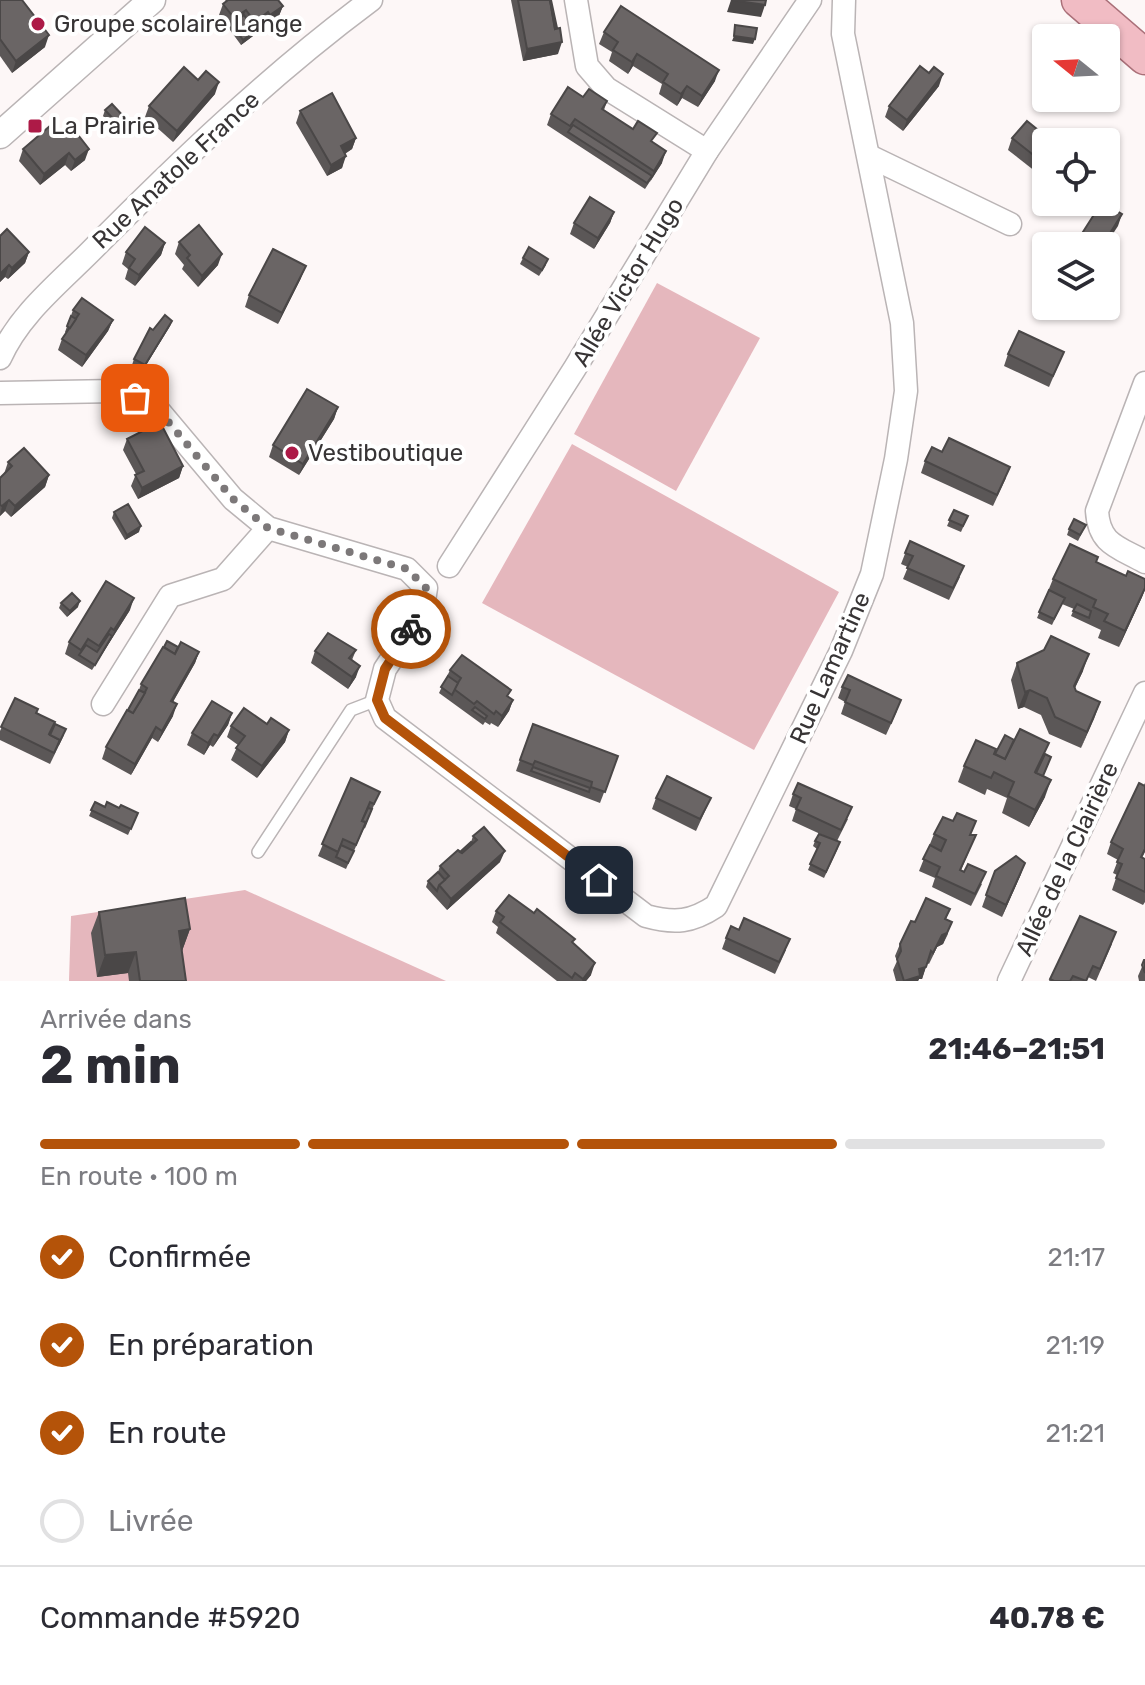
<!DOCTYPE html>
<html lang="fr">
<meta charset="utf-8">
<style>
body{margin:0;font-family:Rubik,sans-serif;background:#f7f7f7;color:#2b2b33;height:100vh;display:flex;flex-direction:column;font-size:30px;white-space:nowrap}
*{box-sizing:border-box;margin:0}
p{font-size:26px;color:#7c7c81}
.icon{flex:none;width:44px;height:44px;fill:none;stroke:currentColor;stroke-width:2;stroke-linecap:round;stroke-linejoin:round}
.map{position:relative;height:981px;overflow:hidden}
.details{display:flex;flex-direction:column;background:#fff;flex:1}
.details>*{flex:none}
.needle{width:52px;rotate:288deg}
.controls{position:absolute;left:1032px;top:24px;display:grid;gap:16px}
.controls a{display:grid;place-items:center;width:88px;height:88px;border-radius:8px;background:#fff;box-shadow:0 2px 6px #0004;font-size:40px}
.pin{position:absolute;display:grid;place-items:center;width:68px;height:68px;color:#fff;margin:-34px;border-radius:16px;box-shadow:0 4px 12px #0006}
.courier{position:absolute;display:grid;place-items:center;width:80px;height:80px;margin:-40px;border:6px solid #b45309;border-radius:50%;background:#fff;color:#222;box-shadow:0 2px 10px #0007}
.overview em{font-style:normal;font-weight:700}
.overview div{display:flex;flex-direction:column-reverse}
.overview{display:flex;align-items:center;justify-content:space-between;height:136px;padding:0 40px}
h1{font-size:52px;font-weight:700;line-height:60px}
.bar{display:grid;grid-template-columns:repeat(4,1fr);gap:12px 8px;align-content:center;height:96px;padding:0 40px}
.bar i{height:10px;border-radius:6px;background:#e1e1e2}
.bar .selected{background:#b45309}
.bar p{grid-column:span 4}
.line{display:flex;align-items:center;gap:20px;padding:0 40px;border-top:2px solid #e1e1e2}
.line div{flex:1}
ol{padding:0 40px;list-style:none}
li{display:flex;align-items:center;gap:24px;height:88px}
li p{margin-inline-start:auto}
li .icon{padding:8px;border-radius:50%;background:#b45309;color:#fff;stroke-width:4}
li:last-child{color:#7c7c81}
li i{width:44px;height:44px;border:4px solid #e1e1e2;border-radius:50%}
.map>svg:first-child{display:block}
</style>
<div class="map">
<svg width="1145" height="981" viewBox="0 0 1145 981">
<rect width="100%" height="100%" fill="#fdf7f7"/>
<g fill="#e5b7bd">
<polygon points="657,283 760,338 676,491 574,434"/>
<polygon points="572,444 839,592 754,750 482,603"/>
<polygon points="245,890 446,981 69,981 71,916"/>
</g>
<g fill="none" stroke-linecap="round" stroke-linejoin="round">
<g stroke="#bab4b5" stroke-width="14">
<polyline id="service" points="258,852 351,710 377,700"/>
</g>
<g stroke="#bab4b5" stroke-width="25">
<g id="minor">
<polyline points="576,0 587,66 606,88 707,151"/>
<polyline points="869,156 1010,224"/>
<path d="M0,358C19,315 58,284 90,252C178,163 270,75 371,0"/>
<path d="M1145,383L1097,511C1099,545 1119,547 1145,562"/>
<path d="M0,393L117,391L154,405L233,499L268,528L407,569L426,588L422,613L385,669L377,700L385,718L646,916C675,924 692,922 716,906L841,651L872,574L896,459L906,391L902,323L843,34L844,0"/>
<polyline points="449,566 575,368 707,151 810,0"/>
<polyline points="103,704 170,596 223,579 268,528"/>
<polyline points="1009,981 1145,693"/>
</g>
</g>
<g stroke="#bab4b5" stroke-width="29">
<polyline id="tertiary" points="0,135 152,0"/>
</g>
<g stroke="#aa7079" stroke-width="37">
<polyline id="primary" points="1079,0 1145,57"/>
</g>
<use href="#service" stroke="#fff" stroke-width="11"/>
<use href="#minor" stroke="#fff" stroke-width="22"/>
<use href="#tertiary" stroke="#fff" stroke-width="26"/>
<use href="#primary" stroke="#f1bcc4" stroke-width="34"/>
</g>
<g fill="#5b5757">
<polygon points="0,0 45,47 12,73 0,56"/>
<polygon points="225,0 278,0 283,6 278,18 266,27 264,24 255,31 253,36 241,45 219,15 223,4 226,1"/>
<polygon points="511,0 551,0 558,54 523,61"/>
<polygon points="604,32 715,81 698,107 682,98 677,106 659,94 662,84 649,76 633,66 628,74 609,61 612,52 599,44"/>
<polygon points="929,73 939,86 903,131 885,117 889,106"/>
<polygon points="215,94 173,142 145,117 149,106"/>
<polygon points="583,97 607,101 604,110 653,143 662,163 645,189 547,125 551,114"/>
<polygon points="105,110 123,124 116,130 103,116"/>
<polygon points="300,111 356,138 352,149 345,154 342,168 327,176 296,123"/>
<polygon points="59,136 85,160 71,171 65,165 40,185 19,161 23,149"/>
<polygon points="1012,138 1046,142 1045,179 1008,150"/>
<polygon points="614,212 610,223 594,249 570,234 574,223"/>
<polygon points="0,236 29,252 25,263 8,279 5,277 0,282"/>
<polygon points="179,242 218,265 198,287 182,269 184,265 175,254"/>
<polygon points="165,243 161,255 135,286 125,279 128,269 122,264 126,252"/>
<polygon points="523,258 546,265 539,276 520,264"/>
<polygon points="301,278 278,324 245,307 249,295"/>
<polygon points="73,310 113,320 108,331 82,367 58,350 62,339 66,333 65,332"/>
<polygon points="172,321 170,326 143,370 132,365 134,359"/>
<polygon points="1064,352 1049,387 1004,366 1008,354"/>
<polygon points="338,407 334,419 299,475 269,457 273,445"/>
<polygon points="127,439 183,466 179,478 138,499 131,486 136,474 123,450"/>
<polygon points="925,461 1006,478 993,506 921,473"/>
<polygon points="8,462 49,475 45,487 11,517 5,511 0,516 0,478 4,474"/>
<polygon points="954,510 968,516 961,532 947,526"/>
<polygon points="114,512 139,532 125,540 112,518"/>
<polygon points="1069,529 1083,531 1078,541 1067,535"/>
<polygon points="910,541 960,577 949,600 903,579 908,567 901,564"/>
<polygon points="1096,562 1126,576 1145,579 1145,590 1142,597 1119,647 1098,638 1101,630 1071,616 1074,609 1062,604 1052,625 1037,618 1053,579"/>
<polygon points="61,603 78,607 67,617 59,608"/>
<polygon points="130,610 92,670 65,654 69,642"/>
<polygon points="178,647 199,652 195,663 173,702 173,716 158,742 152,738 131,775 102,759 106,747 139,690 141,684"/>
<polygon points="356,650 352,660 356,677 348,689 311,663 315,651"/>
<polygon points="1017,663 1083,671 1075,688 1076,691 1100,702 1081,748 1049,734 1041,715 1024,707 1018,709 1011,680"/>
<polygon points="450,670 513,700 509,711 498,727 491,723 490,725 485,722 483,725 439,693"/>
<polygon points="842,687 897,711 886,735 841,714 845,702 838,698"/>
<polygon points="15,698 55,724 64,735 50,764 0,740 0,731"/>
<polygon points="232,713 228,725 213,747 210,745 204,755 187,745 192,733"/>
<polygon points="267,724 289,730 285,742 257,778 231,760 238,745 227,737 231,726"/>
<polygon points="533,724 618,756 600,803 516,771"/>
<polygon points="1014,740 1045,754 1049,763 1043,776 1045,797 1029,827 1002,813 1007,798 987,789 985,795 958,782 964,766 995,754"/>
<polygon points="351,778 375,803 346,869 318,856"/>
<polygon points="1145,783 1145,852 1142,858 1145,859 1145,902 1143,905 1112,890 1117,875 1113,873 1118,860 1107,854 1111,842"/>
<polygon points="793,794 848,819 837,841 838,848 824,878 808,870 817,849 813,846 815,841 829,838 792,821 796,809 789,806"/>
<polygon points="656,798 711,798 696,831 652,809"/>
<polygon points="95,802 105,807 119,808 138,813 128,835 89,816"/>
<polygon points="934,834 976,835 961,870 982,884 971,906 932,887 935,878 919,871"/>
<polygon points="473,836 500,862 447,910 426,887 428,881 438,872 440,866 460,852 471,842"/>
<polygon points="995,871 1021,874 1002,917 982,907"/>
<polygon points="950,909 946,919 948,934 943,944 937,947 929,964 927,963 922,979 919,979 918,981 896,981 893,970 897,961 895,956 900,944 915,922"/>
<polygon points="496,911 573,943 591,975 586,981 557,981 496,933 498,927 492,922"/>
<polygon points="99,912 190,929 182,951 186,981 129,981 128,973 97,977 91,933"/>
<polygon points="1080,916 1112,944 1096,981 1088,977 1087,981 1049,981"/>
<polygon points="726,938 786,950 775,974 722,949"/>
<polygon points="1145,960 1145,981 1139,981 1138,976"/>
</g>
<g fill="#4a4747">
<polygon points="731,0 765,5 761,17 727,12"/>
<polygon points="283,6 278,18 266,27 270,15"/>
<polygon points="246,10 241,21 232,24 230,30 234,18"/>
<polygon points="268,12 264,24 251,34 255,22"/>
<polygon points="255,31 253,36 241,45 243,40"/>
<polygon points="49,35 45,47 12,73 16,61"/>
<polygon points="734,36 755,39 753,44 732,41"/>
<polygon points="562,42 558,54 523,61 527,49"/>
<polygon points="637,54 633,66 628,74 632,62"/>
<polygon points="719,70 715,81 698,107 702,96"/>
<polygon points="943,74 939,86 903,131 907,120"/>
<polygon points="219,82 215,94 173,142 177,131"/>
<polygon points="687,86 682,98 677,106 681,94"/>
<polygon points="125,118 123,124 116,130 118,124"/>
<polygon points="356,138 352,149 337,158 341,146"/>
<polygon points="89,149 85,160 71,171 75,160"/>
<polygon points="666,151 662,163 650,182 654,171"/>
<polygon points="69,153 65,165 40,185 44,174"/>
<polygon points="346,156 342,168 327,176 331,165"/>
<polygon points="614,212 610,223 594,249 598,238"/>
<polygon points="1122,214 1118,226 1105,246 1102,246"/>
<polygon points="165,243 161,255 135,286 139,275"/>
<polygon points="29,252 25,263 8,279 12,268"/>
<polygon points="222,254 218,265 198,287 202,276"/>
<polygon points="9,265 5,277 0,282 0,274"/>
<polygon points="306,266 301,278 278,324 282,313"/>
<polygon points="113,320 108,331 82,367 86,355"/>
<polygon points="172,321 170,326 143,370 145,365"/>
<polygon points="338,407 334,419 299,475 303,464"/>
<polygon points="183,466 179,478 138,499 142,488"/>
<polygon points="49,475 45,487 11,517 15,506"/>
<polygon points="9,500 5,511 0,516 2,506"/>
<polygon points="141,526 139,532 125,540 127,535"/>
<polygon points="1145,588 1142,597 1119,647 1125,631"/>
<polygon points="134,598 130,610 92,670 95,665"/>
<polygon points="80,601 78,607 67,617 70,611"/>
<polygon points="199,652 195,663 167,712 171,701"/>
<polygon points="1089,654 1083,671 1068,702 1074,686"/>
<polygon points="360,666 356,677 348,689 352,677"/>
<polygon points="1030,690 1024,707 1018,709 1025,692"/>
<polygon points="513,700 509,711 498,727 502,716"/>
<polygon points="1100,702 1094,719 1081,748 1087,732"/>
<polygon points="177,704 173,716 158,742 162,731"/>
<polygon points="232,713 228,725 213,747 218,736"/>
<polygon points="156,727 152,738 131,775 135,764"/>
<polygon points="289,730 285,742 257,778 262,766"/>
<polygon points="214,734 210,745 204,755 208,743"/>
<polygon points="1051,780 1045,797 1029,827 1035,810"/>
<polygon points="505,851 500,862 447,910 451,899"/>
<polygon points="1025,863 1021,874 1002,917 1006,905"/>
<polygon points="952,922 943,944 937,947 929,964 942,935"/>
<polygon points="190,929 182,951 179,931"/>
<polygon points="136,952 128,973 97,977 105,955"/>
<polygon points="595,963 591,975 586,981 582,981"/>
<polygon points="926,967 922,979 919,979 918,981 904,981 919,969"/>
</g>
<g fill="#6a6565" stroke="#4a4747" stroke-width="2">
<polygon points="0,0 22,0 49,35 16,61 0,39"/>
<polygon points="228,0 278,0 283,6 270,15 268,12 255,22 246,10 234,18 223,4"/>
<polygon points="518,0 550,0 555,29 560,28 562,42 527,49"/>
<polygon points="550,0 551,0 557,28 555,29"/>
<polygon points="731,0 766,0 765,5"/>
<polygon points="621,6 719,70 702,96 687,86 681,94 663,82 668,74 653,64 637,54 632,62 613,50 618,42 604,32"/>
<polygon points="244,15 255,31 243,40 232,24"/>
<polygon points="735,25 757,28 755,39 734,36"/>
<polygon points="920,66 929,73 934,67 943,74 907,120 889,106"/>
<polygon points="184,67 198,80 206,71 219,82 177,131 149,106"/>
<polygon points="568,87 583,97 589,89 607,101 602,109 633,129 638,121 657,133 651,141 666,151 654,171 575,119 570,126 551,114"/>
<polygon points="332,93 356,138 341,146 346,156 331,165 300,111"/>
<polygon points="112,104 125,118 118,124 105,110"/>
<polygon points="1027,121 1053,142 1046,142 1046,165 1012,138"/>
<polygon points="573,125 652,176 647,183 568,132"/>
<polygon points="50,126 59,136 71,126 89,149 75,160 69,153 44,174 23,149"/>
<polygon points="590,197 614,212 598,238 574,223"/>
<polygon points="1102,202 1122,214 1102,246 1074,246"/>
<polygon points="199,225 222,254 202,276 187,258 190,255 179,242"/>
<polygon points="145,227 165,243 139,275 129,268 135,259 126,252"/>
<polygon points="7,229 29,252 12,268 9,265 0,274 0,236"/>
<polygon points="529,247 548,259 542,270 523,258"/>
<polygon points="273,249 306,266 282,313 249,295"/>
<polygon points="82,298 113,320 86,355 62,339 79,314 73,310"/>
<polygon points="165,315 172,321 145,365 134,359 150,328 153,330"/>
<polygon points="71,316 76,319 70,328 67,326"/>
<polygon points="1019,331 1064,352 1053,376 1008,354"/>
<polygon points="307,389 338,407 303,464 273,445"/>
<polygon points="160,422 183,466 142,488 135,475 144,471 127,439"/>
<polygon points="949,438 1010,467 997,495 925,461 932,447 942,452"/>
<polygon points="24,448 49,475 15,506 9,500 2,506 0,505 0,478 12,466 8,462"/>
<polygon points="128,504 141,526 127,535 114,512"/>
<polygon points="954,510 968,516 963,526 949,520"/>
<polygon points="1074,519 1086,525 1080,535 1069,529"/>
<polygon points="910,541 964,566 953,588 907,568 913,556 905,553"/>
<polygon points="1070,544 1098,557 1096,562 1126,576 1128,571 1145,579 1145,588 1125,631 1104,621 1108,614 1093,607 1096,600 1053,579"/>
<polygon points="106,581 134,598 114,630 111,628 99,646 88,639 81,650 69,642"/>
<polygon points="1049,590 1065,598 1054,619 1039,612"/>
<polygon points="72,593 80,601 70,611 61,603"/>
<polygon points="1077,604 1091,611 1089,618 1073,611"/>
<polygon points="328,633 356,650 349,658 360,666 352,677 315,651"/>
<polygon points="109,634 112,636 95,665 79,655 86,645 97,652"/>
<polygon points="1051,636 1089,654 1074,686 1076,691 1100,702 1087,732 1055,717 1047,698 1030,690 1025,692 1017,663 1044,650"/>
<polygon points="167,641 178,647 175,654 164,647"/>
<polygon points="181,642 199,652 171,701 177,704 162,731 156,727 135,764 106,747 127,710 133,713 141,700 147,688 141,684 163,647 175,654"/>
<polygon points="462,655 511,690 507,696 513,700 502,716 496,711 494,714 477,701 474,704 454,689 461,678 450,670"/>
<polygon points="848,675 901,700 891,723 845,702 850,690 842,687"/>
<polygon points="448,676 458,683 452,695 441,687"/>
<polygon points="139,690 145,693 133,713 128,710"/>
<polygon points="15,698 38,709 36,713 55,722 49,734 60,740 54,753 1,727"/>
<polygon points="212,701 232,713 218,736 214,734 208,743 192,733"/>
<polygon points="475,707 487,716 485,719 472,710"/>
<polygon points="244,708 267,724 271,718 289,730 262,766 236,748 245,736 231,726"/>
<polygon points="55,724 66,729 58,745 60,740 50,735"/>
<polygon points="533,724 618,756 605,792 591,787 592,782 564,772 535,761 533,765 520,760"/>
<polygon points="1020,729 1049,743 1035,772 1051,780 1035,810 1008,796 1014,782 994,772 991,778 964,766 976,740 996,749 994,754 1005,759"/>
<polygon points="1005,735 1014,740 1005,759 995,754"/>
<polygon points="1045,754 1051,757 1043,776 1036,773"/>
<polygon points="533,767 590,788 589,792 531,771"/>
<polygon points="667,776 711,798 700,819 656,798"/>
<polygon points="351,778 380,792 374,804 370,802 362,821 366,822 356,845 343,839 338,852 322,844"/>
<polygon points="798,783 852,807 841,830 796,809 801,798 793,794"/>
<polygon points="1139,783 1145,786 1145,849 1141,857 1145,859 1145,892 1116,878 1122,864 1117,862 1123,849 1111,842"/>
<polygon points="95,802 105,807 107,802 119,808 121,805 138,813 131,829 91,810"/>
<polygon points="368,808 372,809 364,828 366,822 362,821"/>
<polygon points="957,813 976,821 970,835 976,835 960,870 964,872 968,864 986,872 975,894 936,876 940,867 923,859 930,845 941,851 946,840 934,834 943,817 953,821"/>
<polygon points="484,827 505,851 451,899 439,885 449,876 440,866 458,850 462,853 477,840 473,836"/>
<polygon points="819,834 840,842 826,872 810,864 820,843 815,841"/>
<polygon points="471,842 473,843 462,853 460,852"/>
<polygon points="341,845 354,851 348,863 336,857"/>
<polygon points="1016,856 1025,863 1006,905 986,895 995,871"/>
<polygon points="438,872 445,880 439,885 437,891 428,881"/>
<polygon points="509,895 534,913 537,909 575,939 572,942 595,963 583,979 575,973 572,978 500,922 504,917 496,911"/>
<polygon points="185,898 190,929 179,931 186,981 140,981 136,952 105,955 99,912"/>
<polygon points="926,898 950,909 945,919 952,922 947,933 942,935 933,953 931,951 926,967 919,969 920,976 904,981 897,959 901,951 900,944 911,921 915,922"/>
<polygon points="1080,916 1116,932 1100,969 1093,966 1086,981 1073,976 1070,981 1054,981 1050,979"/>
<polygon points="744,918 790,939 779,962 726,938 731,926 739,930"/>
<polygon points="1144,960 1145,960 1145,973 1142,965"/>
</g>
<g fill="none" stroke-linecap="round" stroke-linejoin="round">
<polyline stroke="#7c7879" stroke-width="8" stroke-dasharray="0 14.4" points="135,398 154,405 233,499 268,528 407,569 426,588 422,613 411,629"/>
<polyline stroke="#b45309" stroke-width="10" points="411,629 385,669 377,700 385,718 599,880"/>
</g>
<g fill="#ad1a47" stroke="#fff" stroke-width="3">
<circle cx="38" cy="24" r="8"/>
<rect x="27" y="118" width="16" height="16" rx="4"/>
<circle cx="292" cy="453" r="8"/>
</g>
<g text-anchor="middle" stroke-width="8" stroke-linejoin="round" paint-order="stroke">
<g font-size="24" fill="#373435" stroke="#fff" text-anchor="start">
<text x="54" y="32">Groupe scolaire Lange</text>
<text x="51" y="134">La Prairie</text>
<text x="308" y="461">Vestiboutique</text>
</g>
<g font-size="24" fill="#373435" stroke="#fff">
<text transform="translate(176 170) rotate(-43)" y="8">Rue Anatole France</text>
<text transform="translate(628 282) rotate(-59)" y="8">Allée Victor Hugo</text>
<text transform="translate(830 668) rotate(-66)" y="8">Rue Lamartine</text>
<text transform="translate(1067 859) rotate(-65)" y="8">Allée de la Clairière</text>
</g>
</g>
</svg>
<div class="controls">
<a><svg class="needle" viewBox="-14 -14 28 28"><path d="M0-13l5 13h-10z" fill="#e53935"/><path d="M0 13l5-13h-10z" fill="#7c7c81"/></svg></a>
<a><svg class="icon" aria-label="locate" viewBox="0 0 24 24"><circle cx="12" cy="12" r="6"/><path d="M12 2v4M12 18v4M2 12h4M18 12h4"/></svg></a>
<a><svg class="icon" aria-label="layers" viewBox="0 0 24 24"><path d="M12 4l9 5-9 5-9-5zM3 14l9 5 9-5"/></svg></a>
</div>
<div class="pin" style="left:135px;top:398px;background:#ea580c"><svg class="icon" aria-label="bag" viewBox="0 0 24 24"><path d="M5 8h14l-1 12H6zM9 8a3 3 0 0 1 6 0"/></svg></div>
<div class="pin" style="left:599px;top:880px;background:#1f2937"><svg class="icon" aria-label="home" viewBox="0 0 24 24"><path d="M3 11l9-7 9 7M6 9v11h12V9"/></svg></div>
<div class="courier" style="left:411px;top:629px"><svg class="icon" aria-label="bike" viewBox="0 0 24 24"><circle cx="6" cy="16" r="4"/><circle cx="18" cy="16" r="4"/><path d="M6 16l4-8h5l3 8M10 8l3 8H6M13 5h3"/></svg></div>
</div>
<section class="details">
<div class="overview"><div><h1>2 min</h1><p>Arrivée dans</p></div><em>21:46–21:51</em></div>
<div class="bar"><i class="selected"></i><i class="selected"></i><i class="selected"></i><i></i><p>En route · 100 m</p></div>
<ol>
<li><svg class="icon" aria-label="check" viewBox="0 0 24 24"><path d="M5 12l5 5 9-10"/></svg>Confirmée<p>21:17</p></li>
<li><svg class="icon" aria-label="check" viewBox="0 0 24 24"><path d="M5 12l5 5 9-10"/></svg>En préparation<p>21:19</p></li>
<li><svg class="icon" aria-label="check" viewBox="0 0 24 24"><path d="M5 12l5 5 9-10"/></svg>En route<p>21:21</p></li>
<li><i></i>Livrée</li>
</ol>
<div class="line" style="height:104px"><div>Commande #5920</div><b>40.78 €</b></div>
</section>
